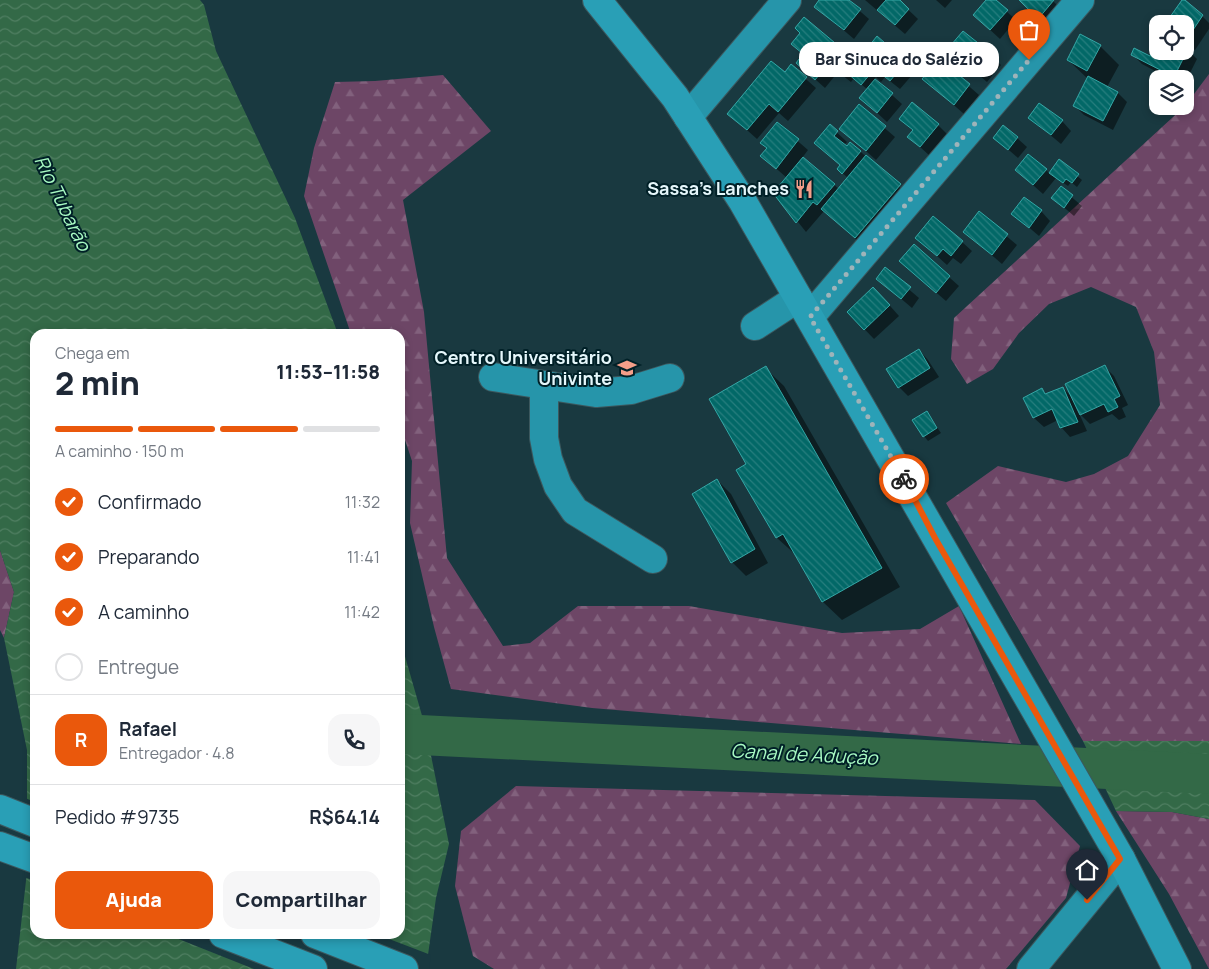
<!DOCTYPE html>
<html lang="pt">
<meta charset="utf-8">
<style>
body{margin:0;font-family:Manrope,sans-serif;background:#f6f6f7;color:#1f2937;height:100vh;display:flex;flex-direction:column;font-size:19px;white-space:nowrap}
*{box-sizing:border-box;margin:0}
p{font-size:16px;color:#747a83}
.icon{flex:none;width:28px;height:28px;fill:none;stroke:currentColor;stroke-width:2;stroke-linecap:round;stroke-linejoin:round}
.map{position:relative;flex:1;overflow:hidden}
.sheet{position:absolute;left:30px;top:329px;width:375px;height:610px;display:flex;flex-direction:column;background:#fff;border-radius:15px;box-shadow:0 2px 8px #0003}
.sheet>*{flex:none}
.controls{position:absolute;left:1149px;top:15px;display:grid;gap:10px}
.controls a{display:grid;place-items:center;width:45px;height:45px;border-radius:10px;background:#fff;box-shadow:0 2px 8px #0003;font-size:25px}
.pin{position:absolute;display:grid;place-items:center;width:42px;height:42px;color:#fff;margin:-51px -21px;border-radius:50% 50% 50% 0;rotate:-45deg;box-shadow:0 0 5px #0007}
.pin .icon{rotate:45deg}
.courier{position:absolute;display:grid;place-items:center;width:50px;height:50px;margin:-25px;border:4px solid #ea580c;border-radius:50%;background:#fff;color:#222;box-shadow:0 1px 6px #0007}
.bubble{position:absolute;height:35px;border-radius:15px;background:#fff;box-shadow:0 2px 8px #0003;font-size:16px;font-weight:800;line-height:35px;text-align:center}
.headline em{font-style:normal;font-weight:800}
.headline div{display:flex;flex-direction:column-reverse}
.headline{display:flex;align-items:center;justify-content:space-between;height:85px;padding:0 25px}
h1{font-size:32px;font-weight:800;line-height:38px}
.bar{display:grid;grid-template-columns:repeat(4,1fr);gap:8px 5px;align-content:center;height:60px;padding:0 25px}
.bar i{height:6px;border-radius:4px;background:#e0e1e3}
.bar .active{background:#ea580c}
.bar p{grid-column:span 4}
.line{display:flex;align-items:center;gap:12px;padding:0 25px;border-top:1px solid #e0e1e3}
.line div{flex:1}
.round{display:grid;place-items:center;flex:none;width:52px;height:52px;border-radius:15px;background:#f6f6f7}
ol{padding:0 25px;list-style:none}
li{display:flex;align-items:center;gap:15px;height:55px}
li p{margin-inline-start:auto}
li .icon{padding:5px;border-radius:50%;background:#ea580c;color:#fff;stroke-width:4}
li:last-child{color:#747a83}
li i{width:28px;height:28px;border:2px solid #e0e1e3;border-radius:50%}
.cta{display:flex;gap:10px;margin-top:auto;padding:10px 25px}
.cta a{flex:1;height:58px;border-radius:15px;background:#ea580c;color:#fff;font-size:20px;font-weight:800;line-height:58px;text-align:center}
.cta a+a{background:#f6f6f7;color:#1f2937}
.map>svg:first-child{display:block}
</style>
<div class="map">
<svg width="1209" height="969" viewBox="0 0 1209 969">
<defs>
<pattern id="forest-firs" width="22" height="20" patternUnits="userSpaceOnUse" patternTransform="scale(1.25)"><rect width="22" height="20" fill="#6d4666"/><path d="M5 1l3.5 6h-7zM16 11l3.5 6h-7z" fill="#82617d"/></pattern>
<pattern id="water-waves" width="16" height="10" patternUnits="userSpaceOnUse" patternTransform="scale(1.25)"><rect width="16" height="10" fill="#336947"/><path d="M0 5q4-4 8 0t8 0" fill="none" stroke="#507f62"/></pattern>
<pattern id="building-back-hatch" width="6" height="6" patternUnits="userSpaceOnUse" patternTransform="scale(1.25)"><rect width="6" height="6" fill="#026867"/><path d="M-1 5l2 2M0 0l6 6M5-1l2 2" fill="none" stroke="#277e7e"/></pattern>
</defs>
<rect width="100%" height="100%" fill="#193940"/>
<g fill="url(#forest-firs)">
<polygon points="1209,74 1209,741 1083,741 946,503 998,466 1066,482 1094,474 1128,456 1160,405 1154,352 1136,307 1091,287 1049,304 1019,333 993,369 967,384 951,359 954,318 1185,106"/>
<polygon points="443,75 491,131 403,200 424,312 447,558 503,646 530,643 578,606 689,606 842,633 920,629 959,606 1021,744 592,708 451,689 434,627 410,523 412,461 400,425 400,334 351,334 304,196 314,148 335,82 375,81"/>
<polygon points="0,550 14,592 4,638 0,630"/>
<polygon points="516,786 1035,800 1080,846 1066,898 1006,969 494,969 473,956 455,886 461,831"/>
<polygon points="1116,811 1172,812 1209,819 1209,969 1169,894"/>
</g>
<g fill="url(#water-waves)">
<polygon points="0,0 200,0 204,5 216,51 295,218 338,334 35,334 35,934 400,934 400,639 425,726 449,844 436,898 426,969 16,969 27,872 27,750 4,638 14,592 0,550"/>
<polygon points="1083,741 1209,741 1209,819 1172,812 1116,811"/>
</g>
<g fill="#193940">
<polygon points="25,798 35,802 35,881 24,877"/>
<polygon points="166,934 376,934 431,955 429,969 254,969"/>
</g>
<g fill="#0007">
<polygon points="820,0 847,0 869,19 854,39 815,6"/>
<polygon points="865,0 898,0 918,19 905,34"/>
<polygon points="936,0 952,0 945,8"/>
<polygon points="987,0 994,0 1016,20 1000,39 974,15"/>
<polygon points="1021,0 1052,0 1062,10 1048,27"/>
<polygon points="1202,16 1209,23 1209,29 1195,50 1185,46 1185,24"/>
<polygon points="804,19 857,63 892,50 910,57 919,67 900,89 885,77 881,82 876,77 874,79 902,104 887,122 861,98 868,90 854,78 851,82 838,72 825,88 797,63 804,55 801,33"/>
<polygon points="963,32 1001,65 987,82 959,58 962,54 953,45"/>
<polygon points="1100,46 1119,65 1107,87 1118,93 1127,102 1113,130 1084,115 1074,105 1088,79 1068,60"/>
<polygon points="1185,47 1197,59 1185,83 1185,79 1170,79 1142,64 1132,54 1151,58 1158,51 1185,51"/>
<polygon points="939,60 979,95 964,114 924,79"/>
<polygon points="791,66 816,88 788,121 779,113 757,139 729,114 785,74"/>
<polygon points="859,106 895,137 876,160 841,129"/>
<polygon points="1030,118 1062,121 1071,131 1061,144"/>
<polygon points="900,119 938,125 947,134 930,156 909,137 913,131"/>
<polygon points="778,124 808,150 802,158 839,189 848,178 838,169 841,165 830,126 847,142 844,145 847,148 851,143 918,204 875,256 824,211 806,232 775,193 787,178 762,156 768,149 762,143"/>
<polygon points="995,138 1017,138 1027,147 1018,158"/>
<polygon points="1059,161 1082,180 1077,187 1071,182 1068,186 1056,178 1043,194 1016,170 1046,170 1050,174"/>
<polygon points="1061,188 1082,206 1074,216 1053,198"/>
<polygon points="1041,211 1050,221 1039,236 1013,214"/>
<polygon points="979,213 1017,245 1002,264 965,232"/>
<polygon points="962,242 972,251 961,264 953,258 947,265 927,247"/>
<polygon points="914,246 959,286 946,301 910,270"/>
<polygon points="885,269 919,298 912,308 878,279"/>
<polygon points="883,298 899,316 874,339 848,312"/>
<polygon points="919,350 928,360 939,377 908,396 899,387"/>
<polygon points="1105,367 1114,376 1128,405 1122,408 1126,417 1119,420 1112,414 1090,424 1079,413 1087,431 1070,437 1061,427 1058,420 1044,427 1034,418 1025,399 1042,390 1047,395 1063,388 1072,397"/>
<polygon points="765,368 784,386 900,587 842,620 823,602 797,556 777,538 748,464"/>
<polygon points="926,412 941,433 928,441 924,436"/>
<polygon points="717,480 731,494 768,563 746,576 732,562"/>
</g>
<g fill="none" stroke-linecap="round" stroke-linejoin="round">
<polyline stroke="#336947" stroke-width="40" points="400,734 1209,774"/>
</g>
<g fill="url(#building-back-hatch)" stroke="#34a7a6">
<polygon points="819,0 849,0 861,9 844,30 814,7"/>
<polygon points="886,0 900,0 909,9 895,25 877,10"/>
<polygon points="986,0 996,0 1008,10 990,30 973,15"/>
<polygon points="1019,0 1054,0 1038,19"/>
<polygon points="1182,0 1185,0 1203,15 1185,42 1185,24 1165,24"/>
<polygon points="804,17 853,58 841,74 828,64 815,80 796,63 803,54 791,44 800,33 795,28"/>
<polygon points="963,31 992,54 977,74 958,58 962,53 951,45"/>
<polygon points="1080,34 1101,45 1087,71 1067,60"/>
<polygon points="877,36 892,49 871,73 857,61"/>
<polygon points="1158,42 1158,51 1185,51 1185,47 1188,49 1174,77 1131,55 1134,48 1150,56"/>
<polygon points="896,44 911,56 890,81 875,69"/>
<polygon points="939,59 970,84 954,105 922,79"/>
<polygon points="771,61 785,72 791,64 807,77 778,112 769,104 747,130 727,114"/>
<polygon points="857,61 871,73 861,85 847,73"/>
<polygon points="1088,76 1118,92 1103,121 1073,106"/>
<polygon points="875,79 893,93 877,113 859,98"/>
<polygon points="912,102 939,124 920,147 907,137 913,130 899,119"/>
<polygon points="1039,103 1063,120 1051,135 1028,118"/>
<polygon points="859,104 886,126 866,151 839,129"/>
<polygon points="777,122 799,139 776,169 760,156 767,148 760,143"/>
<polygon points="830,124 838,131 834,136 847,146 850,142 861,151 842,174 837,169 840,165 814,143"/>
<polygon points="1003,125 1018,137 1008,150 993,138"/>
<polygon points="1028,154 1047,169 1033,185 1015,170"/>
<polygon points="866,155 901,184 855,238 821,209"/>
<polygon points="803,157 835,184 817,205 813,202 796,223 773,193"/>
<polygon points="1059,159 1079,174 1072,183 1066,179 1063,183 1049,173"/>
<polygon points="1061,186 1073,195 1064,208 1051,198"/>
<polygon points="1024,197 1042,210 1029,228 1011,214"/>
<polygon points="979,211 1008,234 992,255 963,232"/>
<polygon points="933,216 963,241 951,256 943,249 937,256 915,238"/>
<polygon points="914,244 950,276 936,293 899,261"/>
<polygon points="885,267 911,287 901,299 876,279"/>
<polygon points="873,287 890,305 864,330 847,312"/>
<polygon points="919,349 930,368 898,388 886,369"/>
<polygon points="1105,365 1120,396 1114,399 1118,407 1108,412 1104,404 1080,415 1065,384"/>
<polygon points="766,366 882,568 822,602 783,534 776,538 736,470 746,464 709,399"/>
<polygon points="1063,387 1078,422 1060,428 1052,409 1033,418 1023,398 1042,388 1045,394"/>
<polygon points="927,411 937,428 923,437 912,420"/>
<polygon points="717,479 755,549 731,563 692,494"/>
</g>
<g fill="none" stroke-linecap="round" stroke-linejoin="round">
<g stroke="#3c585e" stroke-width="30">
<g id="minor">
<polyline points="688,117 787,0"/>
<polyline points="810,317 1080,0"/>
<polyline points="755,326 798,298"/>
<polyline points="493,377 596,393 631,390 670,378"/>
<polyline points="544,385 544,438 548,459 558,486 575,511 653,559"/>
<polyline points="1031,969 1121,859"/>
</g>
</g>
<g stroke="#3c585e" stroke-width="30">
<g id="major">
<polyline points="597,0 675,97 743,202 1121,859 1177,969"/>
<polyline points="0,809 35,823"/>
<polyline points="0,846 35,859"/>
<polyline points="223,934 313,969"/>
<polyline points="315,934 404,969"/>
</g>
</g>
<use href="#minor" stroke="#2695aa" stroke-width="28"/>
<use href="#major" stroke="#299fb6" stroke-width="28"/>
</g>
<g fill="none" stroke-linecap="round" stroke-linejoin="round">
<polyline stroke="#9eb4ba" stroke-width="5" stroke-dasharray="0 9" points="904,479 810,317 1029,60"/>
<polyline stroke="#ea580c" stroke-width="6" points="904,479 935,538 1120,859 1087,900"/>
</g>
<defs>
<g id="restaurant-bare" transform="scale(1.5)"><path d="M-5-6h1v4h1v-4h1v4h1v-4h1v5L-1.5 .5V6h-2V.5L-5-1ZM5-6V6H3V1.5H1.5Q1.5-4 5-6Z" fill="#f49e89" stroke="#002027" stroke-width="2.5" paint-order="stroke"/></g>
<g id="university-bare" transform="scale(1.5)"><path d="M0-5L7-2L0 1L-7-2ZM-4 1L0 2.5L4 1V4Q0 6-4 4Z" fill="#f49e89" stroke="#002027" stroke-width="2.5" paint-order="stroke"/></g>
</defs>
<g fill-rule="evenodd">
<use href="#restaurant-bare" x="804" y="189"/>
<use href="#university-bare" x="627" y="368"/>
</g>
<g text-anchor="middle" stroke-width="4" stroke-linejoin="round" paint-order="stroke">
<g font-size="18" font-weight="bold" fill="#e5f7fb" stroke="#002027" text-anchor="end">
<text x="789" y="195">Sassa's Lanches</text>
<text x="612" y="364">Centro Universitário<tspan x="612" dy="21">Univinte</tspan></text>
</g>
<g font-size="19" font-style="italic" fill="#a8fac3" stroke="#002027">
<text transform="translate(63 203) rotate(64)" y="7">Rio Tubarão</text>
<text transform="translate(804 754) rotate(3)" y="7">Canal de Adução</text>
</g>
</g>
</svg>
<div class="controls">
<a><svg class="icon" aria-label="locate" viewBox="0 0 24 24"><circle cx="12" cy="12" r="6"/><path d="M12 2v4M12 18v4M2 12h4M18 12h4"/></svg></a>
<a><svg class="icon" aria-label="layers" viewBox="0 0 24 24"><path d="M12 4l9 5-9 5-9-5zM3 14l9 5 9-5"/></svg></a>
</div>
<div class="pin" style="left:1029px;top:60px;background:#ea580c"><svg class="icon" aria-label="bag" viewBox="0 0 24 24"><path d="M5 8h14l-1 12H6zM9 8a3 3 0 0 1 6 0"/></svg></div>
<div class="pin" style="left:1087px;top:900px;background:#1f2937"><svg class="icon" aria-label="home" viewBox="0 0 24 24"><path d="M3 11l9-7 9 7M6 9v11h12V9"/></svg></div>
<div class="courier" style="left:904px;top:479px"><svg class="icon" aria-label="bike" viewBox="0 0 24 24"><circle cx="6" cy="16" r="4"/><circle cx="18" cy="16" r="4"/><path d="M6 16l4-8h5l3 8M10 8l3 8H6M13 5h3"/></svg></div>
<div class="bubble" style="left:799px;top:42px;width:200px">Bar Sinuca do Salézio</div>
<section class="sheet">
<div class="headline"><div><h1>2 min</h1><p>Chega em</p></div><em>11:53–11:58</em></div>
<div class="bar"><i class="active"></i><i class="active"></i><i class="active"></i><i></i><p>A caminho · 150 m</p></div>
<ol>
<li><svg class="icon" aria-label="check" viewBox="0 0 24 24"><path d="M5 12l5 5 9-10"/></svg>Confirmado<p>11:32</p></li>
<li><svg class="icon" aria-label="check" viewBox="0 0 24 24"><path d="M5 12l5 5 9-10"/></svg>Preparando<p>11:41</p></li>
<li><svg class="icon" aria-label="check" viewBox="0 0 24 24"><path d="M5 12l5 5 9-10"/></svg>A caminho<p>11:42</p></li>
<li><i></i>Entregue</li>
</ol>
<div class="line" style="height:90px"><b class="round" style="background:#ea580c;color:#fff">R</b><div><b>Rafael</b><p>Entregador · 4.8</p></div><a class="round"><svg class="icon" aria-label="phone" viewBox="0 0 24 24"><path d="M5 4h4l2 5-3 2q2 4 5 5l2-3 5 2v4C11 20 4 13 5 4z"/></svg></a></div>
<div class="line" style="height:65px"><div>Pedido #9735</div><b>R$64.14</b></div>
<div class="cta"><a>Ajuda</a><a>Compartilhar</a></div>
</section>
</div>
